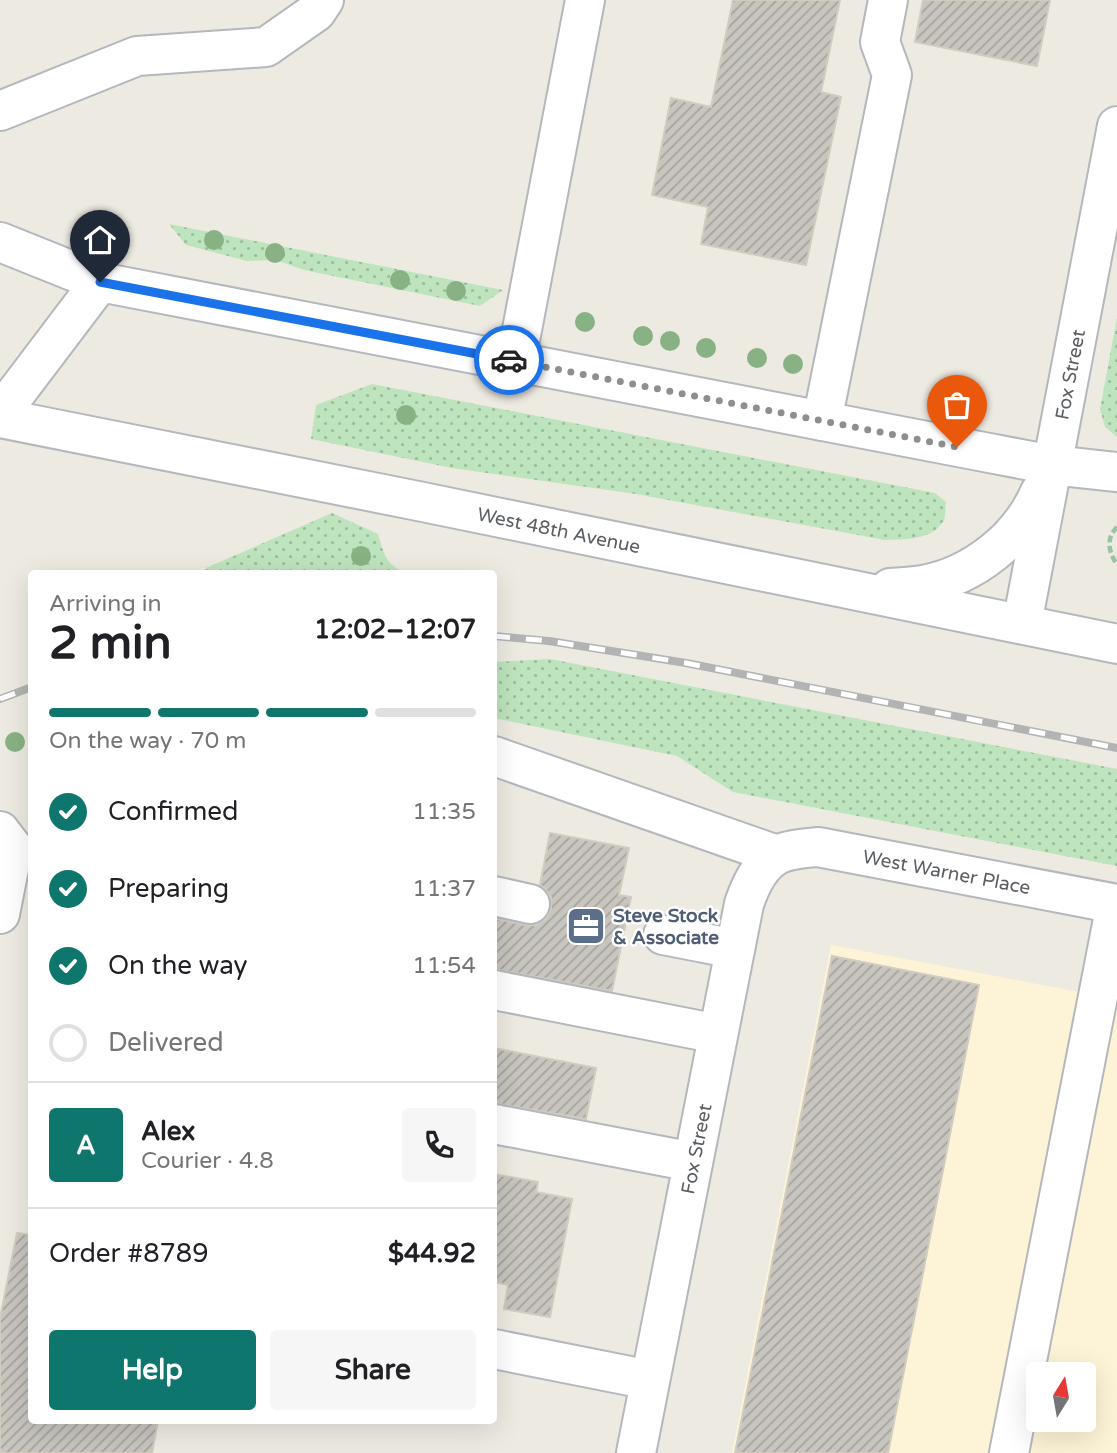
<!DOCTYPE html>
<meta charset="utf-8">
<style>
body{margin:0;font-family:"Varela Round",sans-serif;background:#f6f6f6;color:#202124;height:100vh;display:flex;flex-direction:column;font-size:26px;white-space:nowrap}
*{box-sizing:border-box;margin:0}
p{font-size:23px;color:#757577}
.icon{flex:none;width:38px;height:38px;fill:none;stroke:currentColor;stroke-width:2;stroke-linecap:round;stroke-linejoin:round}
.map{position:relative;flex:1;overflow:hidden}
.details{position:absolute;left:28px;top:570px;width:469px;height:854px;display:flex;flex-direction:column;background:#fff;border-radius:7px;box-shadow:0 7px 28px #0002}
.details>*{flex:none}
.needle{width:46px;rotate:11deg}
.tools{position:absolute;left:1026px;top:1362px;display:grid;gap:14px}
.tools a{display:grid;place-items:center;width:70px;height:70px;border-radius:7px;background:#fff;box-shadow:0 7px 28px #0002;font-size:35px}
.pin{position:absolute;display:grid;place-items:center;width:60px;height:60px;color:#fff;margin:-72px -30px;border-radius:50% 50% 50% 0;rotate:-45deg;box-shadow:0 0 7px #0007}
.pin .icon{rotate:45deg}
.courier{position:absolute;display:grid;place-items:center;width:70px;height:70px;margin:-35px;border:5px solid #1a73e8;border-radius:50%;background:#fff;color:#222;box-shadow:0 2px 9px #0007}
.summary em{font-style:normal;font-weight:700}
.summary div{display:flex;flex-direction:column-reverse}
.summary{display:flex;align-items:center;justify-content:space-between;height:119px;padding:0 21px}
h1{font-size:46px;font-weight:700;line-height:52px}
.bar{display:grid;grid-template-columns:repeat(4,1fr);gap:10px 7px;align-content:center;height:84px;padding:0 21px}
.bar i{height:9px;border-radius:5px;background:#e0e0e0}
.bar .current{background:#0f766e}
.bar p{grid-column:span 4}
.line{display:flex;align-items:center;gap:18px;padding:0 21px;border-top:2px solid #e0e0e0}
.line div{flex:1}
.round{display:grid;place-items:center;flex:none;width:74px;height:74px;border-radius:7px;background:#f6f6f6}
ol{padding:0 21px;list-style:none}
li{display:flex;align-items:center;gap:21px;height:77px}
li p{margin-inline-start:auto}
li .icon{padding:7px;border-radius:50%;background:#0f766e;color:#fff;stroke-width:4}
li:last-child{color:#757577}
li i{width:38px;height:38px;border:4px solid #e0e0e0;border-radius:50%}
.cta{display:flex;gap:14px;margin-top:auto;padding:14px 21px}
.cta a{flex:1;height:80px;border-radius:7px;background:#0f766e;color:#fff;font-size:28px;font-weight:700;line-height:80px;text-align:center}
.cta a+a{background:#f6f6f6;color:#202124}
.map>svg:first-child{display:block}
</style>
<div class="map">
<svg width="1117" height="1453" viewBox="0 0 1117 1453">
<defs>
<pattern id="grass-dots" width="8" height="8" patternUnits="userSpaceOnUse" patternTransform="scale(1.75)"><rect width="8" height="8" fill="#bee4bd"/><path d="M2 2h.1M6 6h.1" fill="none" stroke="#9dbc9d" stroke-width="1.8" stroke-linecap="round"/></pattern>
<pattern id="building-hatch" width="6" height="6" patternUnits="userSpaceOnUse" patternTransform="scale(1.75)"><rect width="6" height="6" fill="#c8c5bf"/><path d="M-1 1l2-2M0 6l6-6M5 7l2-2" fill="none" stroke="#a5a39f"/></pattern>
</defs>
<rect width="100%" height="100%" fill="#edeae1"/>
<path fill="#fdf3d6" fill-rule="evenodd" d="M831,945L1117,999V1453H732ZM1038,1374H1083V1419H1038Z"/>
<g fill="url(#grass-dots)">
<polygon points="169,224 503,290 480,306 304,270 276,260 247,261 186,245"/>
<polygon points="1117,318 1117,437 1105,427 1100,409"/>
<path d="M372,384L935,493L946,502C945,507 946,515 944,520C933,541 904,539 885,540L636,494L452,468L311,439L316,405Z"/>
<path d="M332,513L378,534C385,557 386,566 410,574H204L206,568Z"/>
<polygon points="550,659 1117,769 1117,866 733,792 677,756 494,718 494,662"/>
</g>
<g fill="url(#building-hatch)" stroke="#d1cbc0" stroke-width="2">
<polygon points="733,0 840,0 821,92 841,97 806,265 701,244 708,207 652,195 671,98 711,107"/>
<polygon points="923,0 1050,0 1037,66 915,42"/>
<polygon points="550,833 629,848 619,895 631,897 612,991 494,969 494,918 525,925 536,925 546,919 551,909 551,897 545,888 540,885"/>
<polygon points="832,956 979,985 888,1453 735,1453"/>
<polygon points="494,1048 596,1068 586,1119 494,1103"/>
<polygon points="494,1174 538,1182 536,1192 572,1199 550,1317 504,1309 508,1285 494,1282"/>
<polygon points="17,1233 32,1235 32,1421 158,1421 152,1453 0,1453 0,1318"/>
</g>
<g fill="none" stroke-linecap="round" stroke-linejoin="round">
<g stroke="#b4b7bc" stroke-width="42">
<g id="minor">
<polyline points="0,111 137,56 266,47 316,12 324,0"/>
<polyline points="0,242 100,282 984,452 1052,465 1117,472"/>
<polyline points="516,361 585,0"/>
<polyline points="0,414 100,282"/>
<path id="s1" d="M0,418L418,501L1117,644"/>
<polyline points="822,421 892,75 880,42 888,0"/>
<path d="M890,588C901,587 912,587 923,585C973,576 1020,539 1040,492"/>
<path id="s2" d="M1022,624L1117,126"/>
<polyline points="494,756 777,855"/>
<polyline points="0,831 13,848 0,914"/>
<polyline points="494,896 530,904"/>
<polyline points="663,935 735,949"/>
<polyline points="494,990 718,1034"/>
<polyline points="494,1124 693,1162"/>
<polyline points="494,1349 650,1380"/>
<path id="s3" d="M636,1453L744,904C750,886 760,863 779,854C791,849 806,848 818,847L1117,904"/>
<polyline points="1009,1453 1116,904"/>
</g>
</g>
<path stroke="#97c5a3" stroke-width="4.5" stroke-dasharray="7 3.5" stroke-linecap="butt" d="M1117,527C1105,539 1109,552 1117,565"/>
<use href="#minor" stroke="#fff" stroke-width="38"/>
<g stroke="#b2b3b3" stroke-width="8">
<g id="rail">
<polyline points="494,636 549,641 686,663 1117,748"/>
<polyline points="0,699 32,687"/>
</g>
</g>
<use href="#rail" stroke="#fff" stroke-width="5" stroke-dasharray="16" stroke-linecap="butt"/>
</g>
<g fill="#88b284">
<circle cx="214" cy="240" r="10"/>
<circle cx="275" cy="253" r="10"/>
<circle cx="400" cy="280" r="10"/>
<circle cx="456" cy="291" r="10"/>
<circle cx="585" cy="322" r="10"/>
<circle cx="643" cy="336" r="10"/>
<circle cx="670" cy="341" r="10"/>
<circle cx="706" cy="348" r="10"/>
<circle cx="757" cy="358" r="10"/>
<circle cx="793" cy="364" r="10"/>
<circle cx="406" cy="415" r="10"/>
<circle cx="361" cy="556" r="10"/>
<circle cx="15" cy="742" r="10"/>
</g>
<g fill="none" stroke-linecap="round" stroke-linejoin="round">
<polyline stroke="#8d8f8e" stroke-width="7" stroke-dasharray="0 12.6" points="509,360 957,447"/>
<polyline stroke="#1a73e8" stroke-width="9" points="100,282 509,360"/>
</g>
<defs>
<g id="office-square" transform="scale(2.0125)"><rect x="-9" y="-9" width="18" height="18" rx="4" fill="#5c6f8a" stroke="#fff"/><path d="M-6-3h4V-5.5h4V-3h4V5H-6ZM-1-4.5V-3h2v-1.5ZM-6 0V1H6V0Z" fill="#fff"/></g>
</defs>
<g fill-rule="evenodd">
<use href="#office-square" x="586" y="926"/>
</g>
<g text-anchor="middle" stroke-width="5" stroke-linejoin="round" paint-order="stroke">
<g font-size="19" fill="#5a5e62" stroke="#fff">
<text dy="7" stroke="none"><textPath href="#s2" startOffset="254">Fox Street</textPath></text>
<text dy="7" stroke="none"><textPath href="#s1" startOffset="570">West 48th Avenue</textPath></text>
<text dy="7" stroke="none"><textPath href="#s3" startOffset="793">West Warner Place</textPath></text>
<text dy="7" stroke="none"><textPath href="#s3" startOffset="310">Fox Street</textPath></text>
</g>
<g font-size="19" font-weight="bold" fill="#4e5e75" stroke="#fff" text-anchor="start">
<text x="613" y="922">Steve Stock<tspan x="613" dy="22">&amp; Associate</tspan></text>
</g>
</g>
</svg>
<div class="tools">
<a><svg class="needle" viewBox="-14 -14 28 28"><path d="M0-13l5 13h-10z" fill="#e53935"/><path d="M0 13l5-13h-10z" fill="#757577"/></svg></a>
</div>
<div class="pin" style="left:957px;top:447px;background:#ea580c"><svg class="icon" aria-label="bag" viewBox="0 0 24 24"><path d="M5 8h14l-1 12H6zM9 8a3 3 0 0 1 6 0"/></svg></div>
<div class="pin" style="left:100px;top:282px;background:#1f2937"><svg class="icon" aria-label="home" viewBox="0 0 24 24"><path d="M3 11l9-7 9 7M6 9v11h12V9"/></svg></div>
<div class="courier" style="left:509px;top:360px"><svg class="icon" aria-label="car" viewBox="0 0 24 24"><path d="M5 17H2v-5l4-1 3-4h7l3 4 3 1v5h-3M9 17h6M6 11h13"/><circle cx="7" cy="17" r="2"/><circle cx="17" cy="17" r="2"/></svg></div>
<section class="details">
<div class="summary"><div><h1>2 min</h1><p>Arriving in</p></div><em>12:02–12:07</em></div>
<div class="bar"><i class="current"></i><i class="current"></i><i class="current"></i><i></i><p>On the way · 70 m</p></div>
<ol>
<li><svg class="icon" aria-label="check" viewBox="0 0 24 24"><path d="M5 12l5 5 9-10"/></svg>Confirmed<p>11:35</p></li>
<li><svg class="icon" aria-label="check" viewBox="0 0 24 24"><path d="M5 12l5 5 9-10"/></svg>Preparing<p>11:37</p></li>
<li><svg class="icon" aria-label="check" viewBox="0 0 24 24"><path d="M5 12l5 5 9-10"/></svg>On the way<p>11:54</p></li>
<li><i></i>Delivered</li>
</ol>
<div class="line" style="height:126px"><b class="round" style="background:#0f766e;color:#fff">A</b><div><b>Alex</b><p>Courier · 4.8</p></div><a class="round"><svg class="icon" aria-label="phone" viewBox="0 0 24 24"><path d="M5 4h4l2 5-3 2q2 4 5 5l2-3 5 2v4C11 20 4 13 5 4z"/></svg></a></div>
<div class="line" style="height:91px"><div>Order #8789</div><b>$44.92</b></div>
<div class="cta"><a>Help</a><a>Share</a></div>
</section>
</div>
